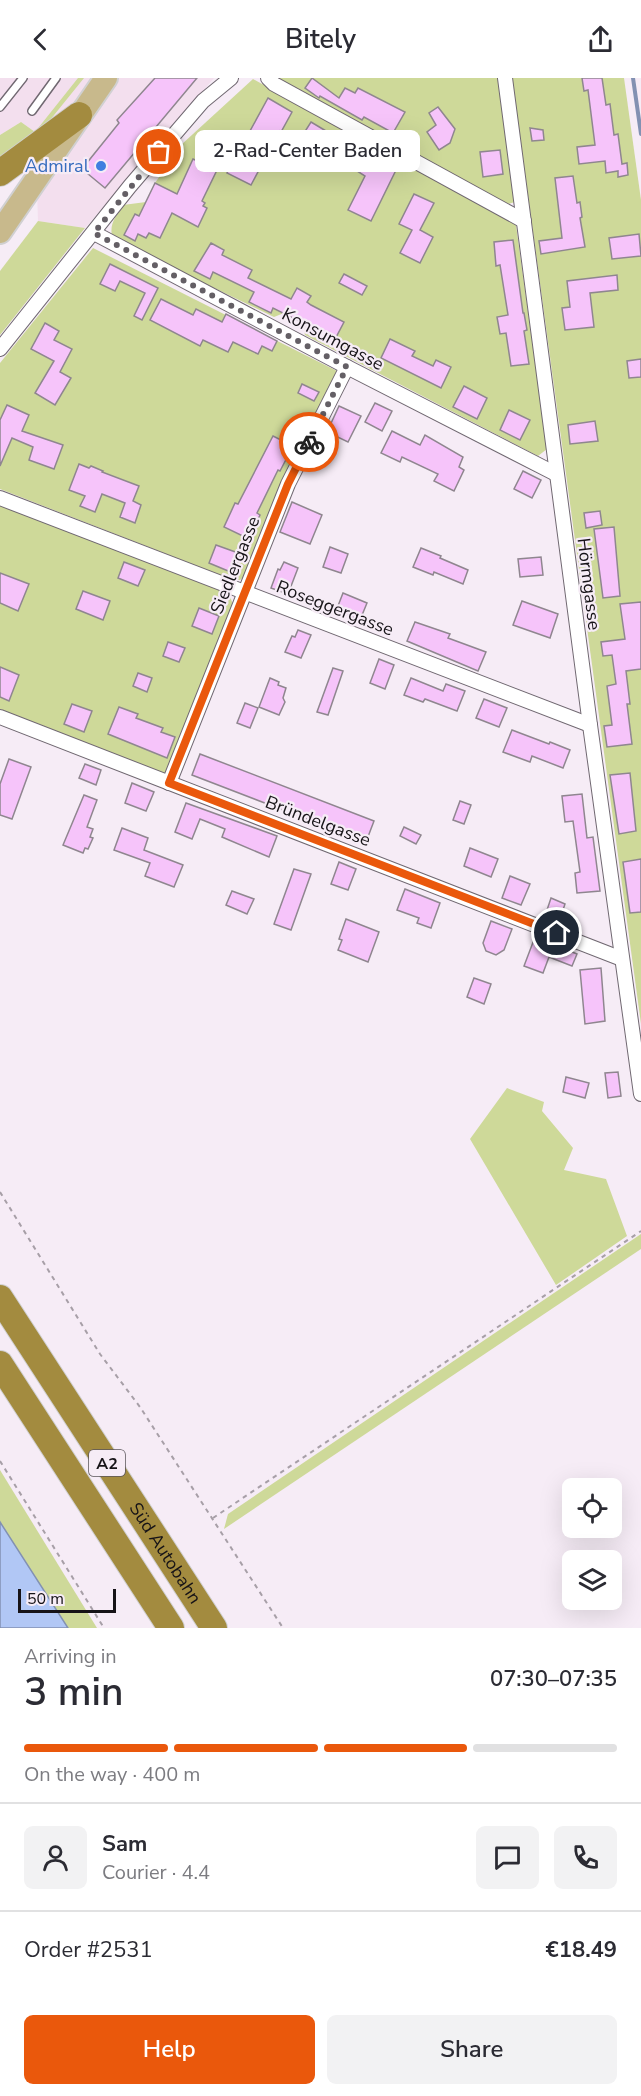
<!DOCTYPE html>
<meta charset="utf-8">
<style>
body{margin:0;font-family:"Nunito Sans",sans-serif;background:#f2f2f3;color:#2b2b33;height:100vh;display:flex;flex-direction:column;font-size:22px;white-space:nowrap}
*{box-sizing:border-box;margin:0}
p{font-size:20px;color:#7c7c81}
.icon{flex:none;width:33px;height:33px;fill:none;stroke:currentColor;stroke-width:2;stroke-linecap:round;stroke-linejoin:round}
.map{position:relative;height:1550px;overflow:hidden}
.details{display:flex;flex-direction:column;background:#fff;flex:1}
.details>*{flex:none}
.controls{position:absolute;left:562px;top:1400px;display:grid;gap:12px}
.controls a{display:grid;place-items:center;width:60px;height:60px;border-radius:9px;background:#fff;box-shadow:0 6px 24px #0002;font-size:30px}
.scale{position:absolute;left:18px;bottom:15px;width:98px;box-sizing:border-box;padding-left:6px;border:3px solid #161317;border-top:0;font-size:16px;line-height:21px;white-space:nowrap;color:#161317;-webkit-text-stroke:4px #f6ecf6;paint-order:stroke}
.pin{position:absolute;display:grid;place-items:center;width:51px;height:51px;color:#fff;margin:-26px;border:3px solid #fff;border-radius:50%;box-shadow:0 2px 6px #0007}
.courier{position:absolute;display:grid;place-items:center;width:60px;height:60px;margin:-30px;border:4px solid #ea580c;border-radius:50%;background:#fff;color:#222;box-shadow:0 2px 8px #0007}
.bubble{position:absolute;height:42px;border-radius:9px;background:#fff;box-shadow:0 6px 24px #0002;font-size:20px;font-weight:600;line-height:42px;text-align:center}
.overview em{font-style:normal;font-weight:600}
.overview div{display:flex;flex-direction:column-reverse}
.overview{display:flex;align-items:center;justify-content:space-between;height:102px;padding:0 24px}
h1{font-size:39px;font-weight:600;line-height:45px}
.bar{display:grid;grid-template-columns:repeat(4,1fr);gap:9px 6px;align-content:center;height:72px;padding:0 24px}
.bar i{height:8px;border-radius:4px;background:#e1e1e2}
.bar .on{background:#ea580c}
.bar p{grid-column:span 4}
.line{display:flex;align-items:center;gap:15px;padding:0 24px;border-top:2px solid #e1e1e2}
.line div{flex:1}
.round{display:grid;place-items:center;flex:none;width:63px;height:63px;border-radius:9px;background:#f2f2f3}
.action{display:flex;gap:12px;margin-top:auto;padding:12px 24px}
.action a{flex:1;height:69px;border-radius:9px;background:#ea580c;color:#fff;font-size:24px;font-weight:600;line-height:69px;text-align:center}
.action a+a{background:#f2f2f3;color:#2b2b33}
header{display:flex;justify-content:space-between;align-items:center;height:78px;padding:0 24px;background:#fff;font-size:27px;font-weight:600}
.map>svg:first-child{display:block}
</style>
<header><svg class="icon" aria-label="back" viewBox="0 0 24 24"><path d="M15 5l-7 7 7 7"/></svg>Bitely<svg class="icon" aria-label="share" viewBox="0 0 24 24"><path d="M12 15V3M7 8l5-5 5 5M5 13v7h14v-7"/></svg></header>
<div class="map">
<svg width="641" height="1550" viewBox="0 0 641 1550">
<rect width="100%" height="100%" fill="#f6ecf6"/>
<polygon fill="#f3dfee" points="0,0 214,0 85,150 38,143 35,54 21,44 0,57"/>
<g fill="#ced999">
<polygon points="78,0 84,0 46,47 0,86 0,57 21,44 35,54"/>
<polygon points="278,0 498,0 515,124 505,127"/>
<polygon points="512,0 624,0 641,122 641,946"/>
<path d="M253,1L516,147L547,371L538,378L305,257L302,245L284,235L274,239L113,161C108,147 116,138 123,127L146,124L155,105L181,67Z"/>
<polygon points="38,143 85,150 0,257 0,193"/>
<polygon points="93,170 339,294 247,496 240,502 233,502 0,411 0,285"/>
<polygon points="0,427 229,516 234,529 170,692 164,695 0,631"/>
<polygon points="507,1010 544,1024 542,1033 573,1070 564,1092 606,1101 627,1158 556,1207 470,1061"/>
<polygon points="641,1156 641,1171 224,1451 228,1436"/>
<polygon points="0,1392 97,1550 68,1550 0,1444"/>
</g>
<polygon fill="#b1c7f5" stroke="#8291b2" stroke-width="1.5" points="0,1444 68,1550 0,1550"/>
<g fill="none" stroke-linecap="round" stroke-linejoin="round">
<polyline stroke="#8291b2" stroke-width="4" points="633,0 641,56"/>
</g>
<g fill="#f6c4fa" stroke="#8f868f" stroke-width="1.5">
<polygon points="155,0 197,0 105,110 82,91 119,45 117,42"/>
<polygon points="312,0 339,20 345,10 355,15 358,10 405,34 393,55 364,39 362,42 320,18 319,20 305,10"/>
<polygon points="582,0 602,0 606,27 610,26 614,57 618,56 622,86 627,85 628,97 618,99 618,93 606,95 605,83 579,86 577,69 595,67 588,12 584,13"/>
<polygon points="268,20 292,34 281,54 280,53 251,107 227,95"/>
<polygon points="438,29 455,51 450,65 439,72 427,54 436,47 429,35"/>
<polygon points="311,44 361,74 364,69 397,90 371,143 348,132 365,98 351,89 354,85 304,55"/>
<polygon points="530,50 543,52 544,62 532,63"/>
<polygon points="500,72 503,96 483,99 480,74"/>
<polygon points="193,81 217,92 202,123 205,125 203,128 207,130 198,149 172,135 160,160 149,155 146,160 138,156 135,163 124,157 135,136 139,138 155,105 177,116"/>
<polygon points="573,98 577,125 580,124 582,139 580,140 585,169 541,176 539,163 562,160 555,100"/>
<polygon points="414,116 434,125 420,152 433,159 420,185 400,175 412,152 399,146"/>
<polygon points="639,156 641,178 612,181 609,160"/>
<polygon points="513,162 523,235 524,235 527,252 524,253 529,286 511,288 506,255 500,256 497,239 508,237 500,187 496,188 494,164"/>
<polygon points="211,165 224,172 222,177 252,192 248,200 291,221 297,210 311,218 307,224 311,227 344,244 333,265 314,256 317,252 273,230 271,235 249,224 254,214 213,194 210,201 194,193"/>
<polygon points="110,186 158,210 142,242 134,238 145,215 120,203 115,213 100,206"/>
<polygon points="344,196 367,208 362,217 339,205"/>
<polygon points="617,197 618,212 590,215 594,249 565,252 562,230 570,229 567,203"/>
<polygon points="161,221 193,237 196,231 222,244 226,236 277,263 272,273 262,268 258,276 233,264 228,274 203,262 200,268 150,242"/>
<polygon points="45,245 59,253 54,262 72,271 60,294 71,300 55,327 35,315 54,283 31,271"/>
<polygon points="390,261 415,273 412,278 433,288 436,282 451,289 441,310 381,280"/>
<polygon points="641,281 641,299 629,300 627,283"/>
<polygon points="302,306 319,314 314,323 298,315"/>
<polygon points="464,308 487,320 477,341 453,329"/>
<polygon points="375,325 392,333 382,353 365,344"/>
<polygon points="7,327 29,337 22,353 63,367 54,391 29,382 33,369 12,360 0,388 0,342"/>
<polygon points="339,328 361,338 348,364 327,354"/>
<polygon points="509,332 530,342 520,362 500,352"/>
<polygon points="595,343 598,363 570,366 568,347"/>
<polygon points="392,353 420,367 425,357 463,379 459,389 464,392 454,413 434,403 438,396 402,379 400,384 381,375"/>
<polygon points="273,358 293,368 280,393 278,392 257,435 260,437 249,461 224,449 235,425 238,426"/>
<polygon points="79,386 89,390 91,388 103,393 102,394 139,408 133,423 141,427 135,445 120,439 125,425 102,416 95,434 80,428 85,418 69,412"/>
<polygon points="523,393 541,402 532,420 514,411"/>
<polygon points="292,424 322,437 310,466 280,454"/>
<polygon points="600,433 602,447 586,450 584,435"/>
<polygon points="614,449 620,518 603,520 594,451"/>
<polygon points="216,467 241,476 233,495 209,485"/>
<polygon points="330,469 348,476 341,495 323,489"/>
<polygon points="421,470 441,478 440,480 468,492 463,506 434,494 433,497 413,489"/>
<polygon points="541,479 543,497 520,499 518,481"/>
<polygon points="124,484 145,492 138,508 118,500"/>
<polygon points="284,484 298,490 288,516 271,510 278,491 280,492"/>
<polygon points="0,495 29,506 18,533 0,525"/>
<polygon points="83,513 110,523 103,542 76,531"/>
<polygon points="343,515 367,525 360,542 336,533"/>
<polygon points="522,523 558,536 550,560 513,547"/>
<polygon points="641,524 641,591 626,593 630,626 627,626 632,666 607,669 604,648 612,647 607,608 616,606 612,577 603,578 601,564 625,561 620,526"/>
<polygon points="199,530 219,538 212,556 192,548"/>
<polygon points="415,544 450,556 448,560 486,574 478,593 407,563"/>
<polygon points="298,552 311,557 301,580 285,574 292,558 295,559"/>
<polygon points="168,564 185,570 179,584 163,578"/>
<polygon points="379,581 394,587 385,611 370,605"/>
<polygon points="0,589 19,597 9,623 0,619"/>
<polygon points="333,590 343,593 328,637 317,634"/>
<polygon points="138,595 152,600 147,614 133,608"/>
<polygon points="270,600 279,604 278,607 286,610 283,620 285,624 279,637 259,629"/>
<polygon points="411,600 443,613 446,606 465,613 457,633 425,621 423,624 404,617"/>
<polygon points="484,621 507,630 499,649 476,640"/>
<polygon points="245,625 258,630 250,650 237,645"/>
<polygon points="72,626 92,633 84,654 64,646"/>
<polygon points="119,629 138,636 136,640 163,650 161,654 175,659 167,680 108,656"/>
<polygon points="512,652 549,666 550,664 570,672 563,690 532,678 530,684 503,674"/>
<polygon points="200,676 374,743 366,764 192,697"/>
<polygon points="9,681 31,689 12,741 0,737 0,706"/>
<polygon points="85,686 101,692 96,707 79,700"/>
<polygon points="630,695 636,753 619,756 610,697"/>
<polygon points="132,705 154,714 146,733 125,725"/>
<polygon points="582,716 587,760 593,759 600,813 577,815 575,795 580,794 573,743 565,744 562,718"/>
<polygon points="84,717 97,722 87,749 93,751 90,759 93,760 88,771 85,770 83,775 63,767"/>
<polygon points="460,723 471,727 464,746 453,742"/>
<polygon points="186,725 277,758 269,779 222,759 225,751 200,741 192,761 175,754"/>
<polygon points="404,749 421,757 416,766 400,758"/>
<polygon points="122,750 148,760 144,772 183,787 174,809 145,798 150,785 114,772"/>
<polygon points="470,770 498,781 491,799 464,788"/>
<polygon points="641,781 641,834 630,835 623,784"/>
<polygon points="339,784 356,791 348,812 331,806"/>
<polygon points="294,791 311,796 291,852 274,846"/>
<polygon points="510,798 530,806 521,827 502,820"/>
<polygon points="405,811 440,825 431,850 417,845 419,840 397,832"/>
<polygon points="232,813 254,821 247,836 226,827"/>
<polygon points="551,820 565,826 560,841 546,835"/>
<polygon points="346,841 379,854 368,884 338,872 342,862 339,861"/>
<polygon points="491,843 512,851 504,872 496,877 486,873 483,865"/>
<polygon points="535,859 577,876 572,888 549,879 543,895 524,888"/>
<polygon points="601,890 605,943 585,946 580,892"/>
<polygon points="474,900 491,906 484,926 467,919"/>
<polygon points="618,994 621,1018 608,1020 605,995"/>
<polygon points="566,999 589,1005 585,1020 563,1014"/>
</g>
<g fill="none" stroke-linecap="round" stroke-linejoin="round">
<g stroke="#706871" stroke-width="10">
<g id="lane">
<polyline points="0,29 23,0"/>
<polyline points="32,33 56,0"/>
</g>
</g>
<g stroke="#706871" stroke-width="16">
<g id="street">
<polyline points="268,0 274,6 524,143"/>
<polyline points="505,0 590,647 641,1016"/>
<polyline points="94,155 347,289 556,396"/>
<polyline points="0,271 130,108 203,23 231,0"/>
<polyline points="0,420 590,647"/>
<polyline points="0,639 622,881"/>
<polyline points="169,705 288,406 347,289"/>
</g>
</g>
<g stroke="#d0d0d1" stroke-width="26">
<polyline id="primary" points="0,154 106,0"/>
</g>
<g stroke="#d0d0d1" stroke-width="28">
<g id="highway">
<polyline points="0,95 79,37"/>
<path id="s1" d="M0,1220L214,1550"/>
<polyline points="0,1286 171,1550"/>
</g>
</g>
<g stroke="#a79fa7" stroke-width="2" stroke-dasharray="4.5 4.5" stroke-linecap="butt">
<polyline points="0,1114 100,1276 140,1329 283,1550"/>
<polyline points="0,1383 104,1550"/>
<polyline points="213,1440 641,1153"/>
</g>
<use href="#lane" stroke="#fff" stroke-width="7"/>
<use href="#street" stroke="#fff" stroke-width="14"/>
<use href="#primary" stroke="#c8b98c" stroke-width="22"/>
<use href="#highway" stroke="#a38b3f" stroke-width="26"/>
</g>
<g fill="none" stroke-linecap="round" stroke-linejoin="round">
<polyline stroke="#645f65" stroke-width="6" stroke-dasharray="0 10.8" points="159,74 94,155 347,289 309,364"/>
<polyline stroke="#ea580c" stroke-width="8" points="309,364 288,406 169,705 557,855"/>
</g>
<circle fill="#3f7fe0" stroke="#f6ecf6" stroke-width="2" cx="101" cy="88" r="6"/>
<g text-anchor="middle" stroke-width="4.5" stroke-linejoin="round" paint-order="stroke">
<rect fill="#f6ecf6" stroke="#59545a" stroke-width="1.5" x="89" y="1372" width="36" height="26" rx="4.5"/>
<g font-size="16" font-weight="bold" fill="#161317">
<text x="107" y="1391">A2</text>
</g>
<g font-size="18" fill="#366cbe" stroke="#f6ecf6" text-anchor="end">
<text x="89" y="94">Admiral</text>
</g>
<g font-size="18" fill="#161317" stroke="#f6ecf6">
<text transform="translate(333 261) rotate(28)" y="6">Konsumgasse</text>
<text transform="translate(235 487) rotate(-68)" y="6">Siedlergasse</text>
<text transform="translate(589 506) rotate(83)" y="6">Hörmgasse</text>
<text transform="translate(335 530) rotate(21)" y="6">Roseggergasse</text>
<text transform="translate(318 743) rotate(21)" y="6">Bründelgasse</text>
<text dy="6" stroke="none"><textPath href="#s1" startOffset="304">Süd Autobahn</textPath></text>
</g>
</g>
</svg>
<div class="controls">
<a><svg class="icon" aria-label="locate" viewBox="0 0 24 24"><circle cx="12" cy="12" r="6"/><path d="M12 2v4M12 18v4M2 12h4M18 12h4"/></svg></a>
<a><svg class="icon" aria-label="layers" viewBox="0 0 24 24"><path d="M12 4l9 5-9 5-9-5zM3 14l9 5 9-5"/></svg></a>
</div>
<div class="scale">50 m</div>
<div class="pin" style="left:159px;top:74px;background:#ea580c"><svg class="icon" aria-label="bag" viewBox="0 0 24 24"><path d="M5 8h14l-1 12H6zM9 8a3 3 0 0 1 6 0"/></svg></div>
<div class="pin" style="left:557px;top:855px;background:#1f2937"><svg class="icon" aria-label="home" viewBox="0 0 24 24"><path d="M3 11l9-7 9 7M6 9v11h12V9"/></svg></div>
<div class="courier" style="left:309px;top:364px"><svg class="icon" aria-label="bike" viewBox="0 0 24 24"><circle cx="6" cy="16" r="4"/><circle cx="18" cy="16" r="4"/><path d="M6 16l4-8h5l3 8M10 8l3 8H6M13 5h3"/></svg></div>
<div class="bubble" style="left:195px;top:52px;width:225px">2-Rad-Center Baden</div>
</div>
<section class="details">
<div class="overview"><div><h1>3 min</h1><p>Arriving in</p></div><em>07:30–07:35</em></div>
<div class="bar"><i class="on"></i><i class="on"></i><i class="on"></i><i></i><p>On the way · 400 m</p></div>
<div class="line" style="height:108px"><a class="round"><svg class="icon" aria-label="person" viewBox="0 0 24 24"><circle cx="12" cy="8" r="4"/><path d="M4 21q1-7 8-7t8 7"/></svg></a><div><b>Sam</b><p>Courier · 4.4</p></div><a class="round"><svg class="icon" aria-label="chat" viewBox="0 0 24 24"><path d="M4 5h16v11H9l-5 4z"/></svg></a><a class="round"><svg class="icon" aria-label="phone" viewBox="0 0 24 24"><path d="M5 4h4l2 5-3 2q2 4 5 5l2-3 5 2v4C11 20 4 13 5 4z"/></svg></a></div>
<div class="line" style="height:78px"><div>Order #2531</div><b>€18.49</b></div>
<div class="action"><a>Help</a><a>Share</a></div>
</section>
